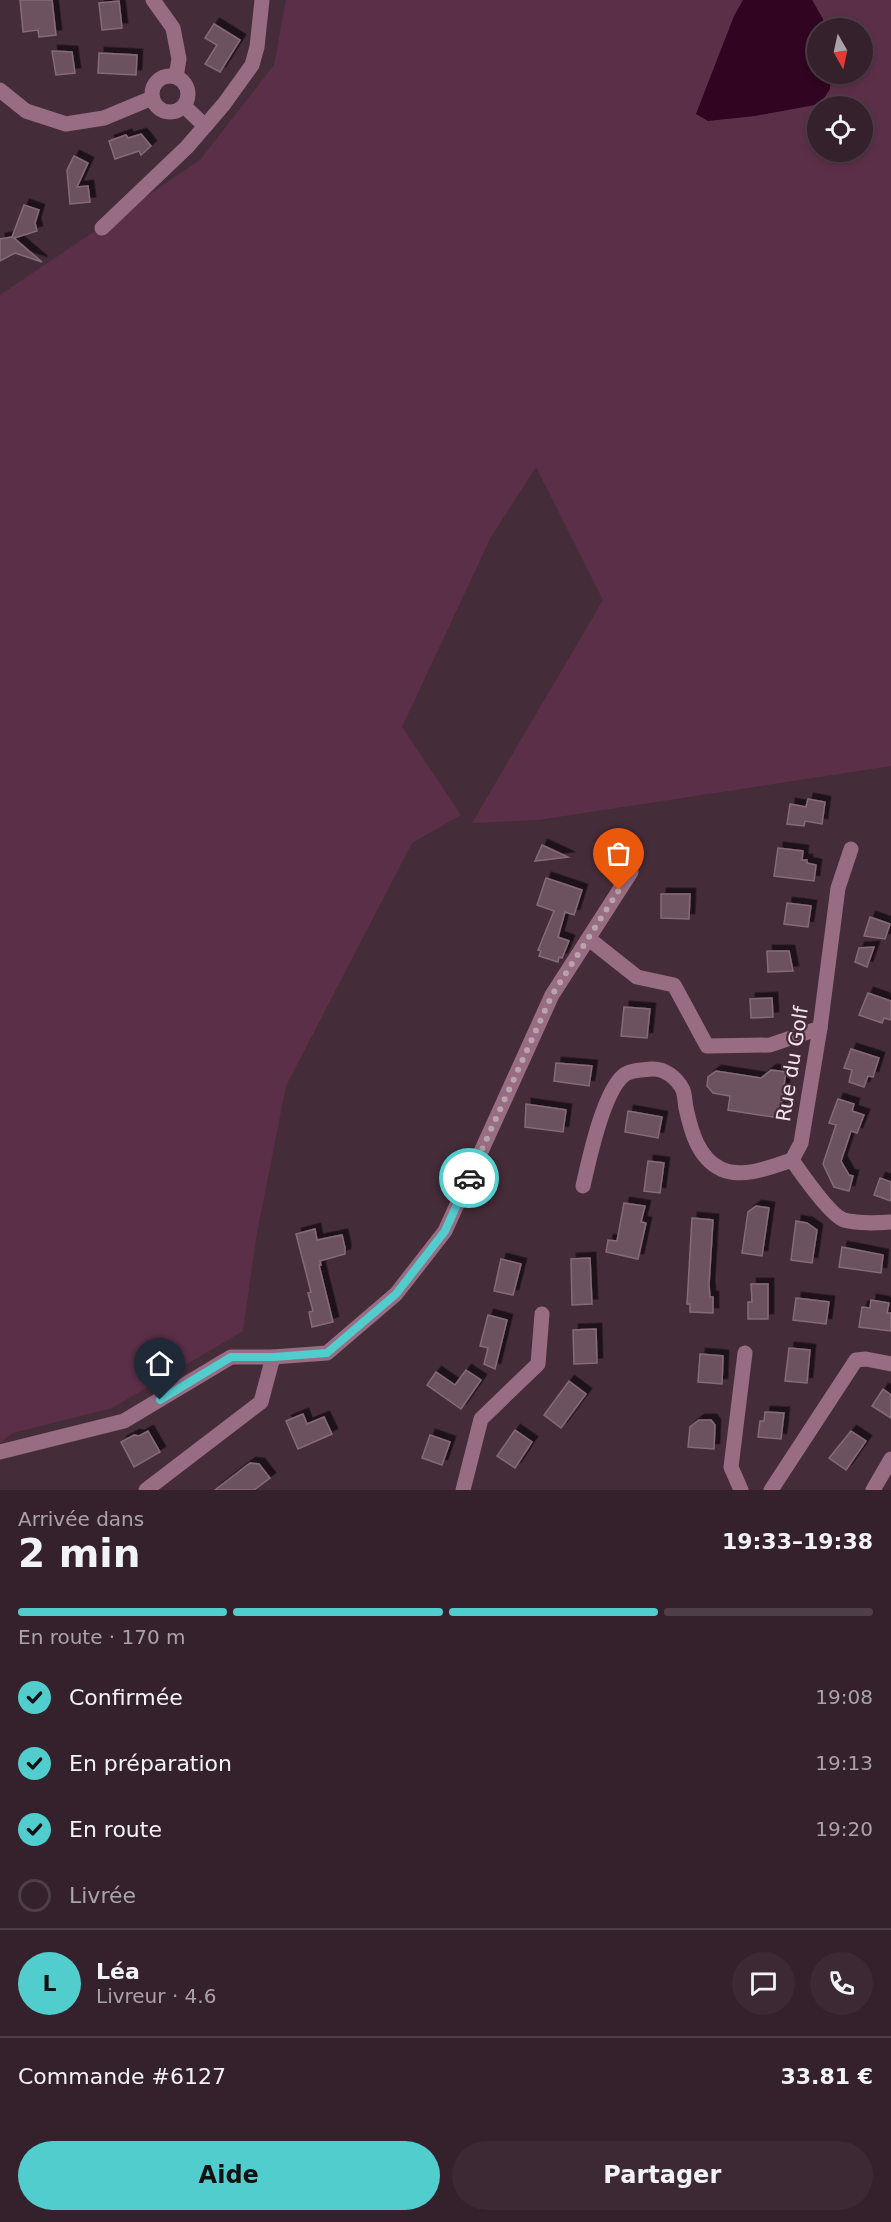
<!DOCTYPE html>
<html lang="fr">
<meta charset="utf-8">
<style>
body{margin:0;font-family:"DejaVu Sans",sans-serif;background:#3c2933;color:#f1f3f6;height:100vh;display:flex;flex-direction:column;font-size:22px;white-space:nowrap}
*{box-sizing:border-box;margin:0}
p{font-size:20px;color:#a9a3a9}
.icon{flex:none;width:33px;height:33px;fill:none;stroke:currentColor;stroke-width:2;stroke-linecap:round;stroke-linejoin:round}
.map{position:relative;height:1490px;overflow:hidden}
.panel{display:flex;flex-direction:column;background:#34212b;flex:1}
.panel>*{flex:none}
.needle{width:39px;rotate:171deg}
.fabs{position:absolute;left:807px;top:18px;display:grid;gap:12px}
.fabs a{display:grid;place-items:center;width:66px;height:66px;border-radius:50%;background:#34212b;box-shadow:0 3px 9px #0003,0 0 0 2px #4e3e47;font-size:30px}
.pin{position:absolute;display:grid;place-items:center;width:51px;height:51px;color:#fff;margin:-62px -26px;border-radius:50% 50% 50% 0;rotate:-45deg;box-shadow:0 0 6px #0007}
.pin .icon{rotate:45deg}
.courier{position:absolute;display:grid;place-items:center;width:60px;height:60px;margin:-30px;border:4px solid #52cdce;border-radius:50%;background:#fff;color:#222;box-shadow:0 2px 8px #0007}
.head em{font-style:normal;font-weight:700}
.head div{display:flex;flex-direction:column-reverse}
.head{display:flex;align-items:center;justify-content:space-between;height:102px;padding:0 18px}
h1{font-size:39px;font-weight:700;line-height:45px}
.bar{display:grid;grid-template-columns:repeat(4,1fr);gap:9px 6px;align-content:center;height:72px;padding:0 18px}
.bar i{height:8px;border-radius:4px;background:#4e3e47}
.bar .active{background:#52cdce}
.bar p{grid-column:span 4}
.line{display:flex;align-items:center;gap:15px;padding:0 18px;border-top:2px solid #4e3e47}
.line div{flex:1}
.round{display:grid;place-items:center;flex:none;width:63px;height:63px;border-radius:32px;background:#3c2933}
ol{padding:0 18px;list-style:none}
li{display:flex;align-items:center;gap:18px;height:66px}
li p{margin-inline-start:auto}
li .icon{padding:6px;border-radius:50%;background:#52cdce;color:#111;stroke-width:4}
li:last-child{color:#a9a3a9}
li i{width:33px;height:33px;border:3px solid #4e3e47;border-radius:50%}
.button{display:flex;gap:12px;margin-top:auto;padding:12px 18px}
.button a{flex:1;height:69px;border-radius:36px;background:#52cdce;color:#111;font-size:24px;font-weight:700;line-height:69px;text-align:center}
.button a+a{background:#3c2933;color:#f1f3f6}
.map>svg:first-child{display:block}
</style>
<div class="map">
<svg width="891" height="1490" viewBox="0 0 891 1490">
<defs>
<filter id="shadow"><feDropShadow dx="5.5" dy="-5.5" stdDeviation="0" flood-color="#0009"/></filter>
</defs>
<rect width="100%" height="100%" fill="#452c39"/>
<path fill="#5c2f49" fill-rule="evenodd" d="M286,0H743L734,16L696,114L708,121L820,103L830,89V74H862V28H825L823,19L812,0H891V766L538,820L472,823L603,600L536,467L491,537L402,727L461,815L412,843L286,1086L256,1238L243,1331L112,1408L13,1433L0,1443V295L200,160L274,65ZM818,106H862V152H818Z"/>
<polygon fill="#310421" points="743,0 812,0 823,19 825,28 818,28 818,74 830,74 830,89 820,104 755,116 708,121 696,114 734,16"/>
<g fill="#6c515f" stroke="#866a79" stroke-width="1.5" filter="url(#shadow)">
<polygon points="20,0 52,0 56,35 39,37 38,30 23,32"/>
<polygon points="119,1 122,28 102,30 99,3"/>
<polygon points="214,24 240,40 220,72 205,64 217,45 205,38"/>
<polygon points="52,51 72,52 75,73 56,75"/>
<polygon points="99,53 137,55 136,75 98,73"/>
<polygon points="141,134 151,146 141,155 139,151 115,159 109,141 126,135 128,138"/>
<polygon points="74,156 88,163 77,187 88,186 90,202 70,204 67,170"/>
<polygon points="24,205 39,210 35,223 37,231 14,238 42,262 15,253 0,261 0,239 12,237"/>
<polygon points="808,799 825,802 822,824 805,821 804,826 787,824 790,804 806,807"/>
<polygon points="542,845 568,857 535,861"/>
<polygon points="778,848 803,851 802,860 807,860 807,863 816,865 814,881 774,876"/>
<polygon points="546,878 582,890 574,915 565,912 558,937 569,941 562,958 559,957 558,962 539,956 541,951 538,950 554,911 537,905"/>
<polygon points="661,894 690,894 689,919 661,918"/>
<polygon points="787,903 811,906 808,927 784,924"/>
<polygon points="870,917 890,924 885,939 864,936"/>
<polygon points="874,947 867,967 855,962 859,948"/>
<polygon points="767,951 789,951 793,971 768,972"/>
<polygon points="868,993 891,1001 891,1020 884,1018 882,1023 859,1015"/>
<polygon points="772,998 773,1017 751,1018 750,999"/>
<polygon points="624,1007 650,1009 647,1038 621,1036"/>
<polygon points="851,1049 879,1058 873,1077 868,1076 864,1087 849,1082 852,1070 844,1068"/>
<polygon points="556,1063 592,1066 589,1086 554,1081"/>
<polygon points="771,1070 786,1072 779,1118 728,1110 730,1096 713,1093 707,1086 708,1077 716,1071 761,1078"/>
<polygon points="838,1099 854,1104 852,1111 864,1115 857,1133 851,1131 841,1161 849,1175 853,1176 849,1191 834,1187 823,1164 836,1125 829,1123"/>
<polygon points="526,1104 566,1110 563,1132 525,1127"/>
<polygon points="628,1111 662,1117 658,1138 625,1132"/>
<polygon points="648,1161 664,1163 660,1193 644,1191"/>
<polygon points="880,1178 891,1182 891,1201 874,1195"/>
<polygon points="624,1203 645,1206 641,1222 646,1223 638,1259 606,1252 608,1240 617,1241"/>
<polygon points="756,1206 769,1208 762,1256 742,1253 748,1212"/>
<polygon points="692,1218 713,1220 709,1285 710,1297 713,1297 713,1313 690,1312 690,1304 687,1304"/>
<polygon points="796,1221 807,1223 817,1230 812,1263 791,1260"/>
<polygon points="315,1229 317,1240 342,1235 345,1248 345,1254 320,1261 321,1265 319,1265 333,1322 312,1327 309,1312 313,1311 308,1293 311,1292 296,1234"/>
<polygon points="842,1247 883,1255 881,1273 839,1267"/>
<polygon points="590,1258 592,1304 572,1305 571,1259"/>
<polygon points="501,1259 521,1264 513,1295 494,1291"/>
<polygon points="751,1284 768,1284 768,1319 748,1319 748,1302 752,1302"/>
<polygon points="796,1298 829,1302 826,1324 793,1320"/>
<polygon points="871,1300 889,1303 887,1313 891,1313 891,1331 859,1327 862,1307 870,1308"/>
<polygon points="488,1315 507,1320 495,1369 484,1364 488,1348 480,1346"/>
<polygon points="596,1329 597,1363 574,1364 573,1330"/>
<polygon points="789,1348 810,1350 807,1383 785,1381"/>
<polygon points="700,1354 723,1356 722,1384 698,1382"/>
<polygon points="466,1370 481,1380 461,1409 427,1385 436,1372 455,1385"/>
<polygon points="569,1381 586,1394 561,1428 544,1415"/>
<polygon points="883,1389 891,1395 891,1418 872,1406"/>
<polygon points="765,1412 784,1413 781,1439 758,1437 760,1421 764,1421"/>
<polygon points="303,1414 307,1424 324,1417 332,1434 298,1449 286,1421"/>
<polygon points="699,1420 711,1420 715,1425 714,1449 688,1447 690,1427"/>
<polygon points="515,1430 532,1442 515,1468 497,1456"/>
<polygon points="148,1431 160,1452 134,1467 121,1442 134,1435 139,1436"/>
<polygon points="851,1431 866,1441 846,1470 829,1458"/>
<polygon points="430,1435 450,1442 442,1465 422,1458"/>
<polygon points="250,1463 259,1464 270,1478 254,1490 215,1490"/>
</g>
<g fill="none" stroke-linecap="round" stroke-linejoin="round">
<g stroke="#986d84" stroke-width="15">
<polyline points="153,0 173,28 179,59 176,77"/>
<circle cx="170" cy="94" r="18"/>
<polyline points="0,90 26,111 66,124 104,118 152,98"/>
<polyline points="184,106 205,126"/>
<polyline points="102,228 187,147 224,104 252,65 257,47 262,0"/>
<path d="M851,849L838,888L820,1028L801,1143L792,1160C801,1173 831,1216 844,1220C859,1224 876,1223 891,1222"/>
<polyline points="589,939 637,977 674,985 707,1046 770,1045 820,1028"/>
<path d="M583,1186C589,1160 603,1092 624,1075C630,1070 643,1070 651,1069C665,1068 677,1078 683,1090C685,1096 685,1103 686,1108C691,1131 698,1158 721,1169C744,1179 770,1167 792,1160"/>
<polyline points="0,1452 124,1421 231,1357 273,1357 327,1353 396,1294 445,1231 552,995 631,872"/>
<polyline points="146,1490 261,1402 273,1357"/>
<polyline points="463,1490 481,1419 538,1364 542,1314"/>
<polyline points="741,1490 731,1467 745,1353"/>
<polyline points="771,1490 856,1360 866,1359 891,1364"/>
<polyline points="873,1490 891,1459"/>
</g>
</g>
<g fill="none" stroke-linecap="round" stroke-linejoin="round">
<polyline stroke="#b7a4ad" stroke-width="6" stroke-dasharray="0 10.8" points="469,1178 552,995 619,890"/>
<polyline stroke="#52cdce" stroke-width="8" points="160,1400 231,1357 273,1357 327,1353 396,1294 445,1231 469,1178"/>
</g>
<g text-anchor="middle" stroke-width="4.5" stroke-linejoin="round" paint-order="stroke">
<g font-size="20" fill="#f4e4ec" stroke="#452c39">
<text transform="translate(792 1064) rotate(-81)" y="7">Rue du Golf</text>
</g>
</g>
</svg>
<div class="fabs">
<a><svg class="needle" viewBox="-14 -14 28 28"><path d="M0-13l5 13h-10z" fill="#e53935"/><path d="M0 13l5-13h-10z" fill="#a9a3a9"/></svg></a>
<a><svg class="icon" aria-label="locate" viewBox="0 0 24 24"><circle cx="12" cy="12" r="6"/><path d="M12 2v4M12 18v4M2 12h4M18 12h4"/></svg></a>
</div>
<div class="pin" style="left:619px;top:890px;background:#ea580c"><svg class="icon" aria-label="bag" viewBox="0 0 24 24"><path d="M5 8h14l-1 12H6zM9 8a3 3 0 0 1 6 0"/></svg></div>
<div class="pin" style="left:160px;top:1400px;background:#1f2937"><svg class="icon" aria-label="home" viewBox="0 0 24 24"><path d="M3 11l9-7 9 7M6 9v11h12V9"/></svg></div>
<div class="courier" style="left:469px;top:1178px"><svg class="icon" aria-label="car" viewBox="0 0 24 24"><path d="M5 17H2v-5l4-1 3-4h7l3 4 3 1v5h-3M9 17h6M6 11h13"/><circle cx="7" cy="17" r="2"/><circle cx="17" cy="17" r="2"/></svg></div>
</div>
<section class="panel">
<div class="head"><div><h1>2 min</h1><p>Arrivée dans</p></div><em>19:33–19:38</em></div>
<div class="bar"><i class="active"></i><i class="active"></i><i class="active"></i><i></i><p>En route · 170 m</p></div>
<ol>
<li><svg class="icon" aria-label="check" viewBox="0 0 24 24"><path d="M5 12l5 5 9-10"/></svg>Confirmée<p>19:08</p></li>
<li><svg class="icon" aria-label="check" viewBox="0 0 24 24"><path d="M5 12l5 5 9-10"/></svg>En préparation<p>19:13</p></li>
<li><svg class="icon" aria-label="check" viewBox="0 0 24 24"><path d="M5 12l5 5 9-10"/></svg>En route<p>19:20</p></li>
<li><i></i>Livrée</li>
</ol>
<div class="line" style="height:108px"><b class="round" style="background:#52cdce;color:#111">L</b><div><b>Léa</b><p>Livreur · 4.6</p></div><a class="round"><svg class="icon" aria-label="chat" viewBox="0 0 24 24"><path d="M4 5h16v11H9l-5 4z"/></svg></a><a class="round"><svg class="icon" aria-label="phone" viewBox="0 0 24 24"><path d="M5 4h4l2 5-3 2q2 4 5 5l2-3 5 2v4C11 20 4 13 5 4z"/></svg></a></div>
<div class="line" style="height:78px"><div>Commande #6127</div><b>33.81 €</b></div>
<div class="button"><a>Aide</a><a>Partager</a></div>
</section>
